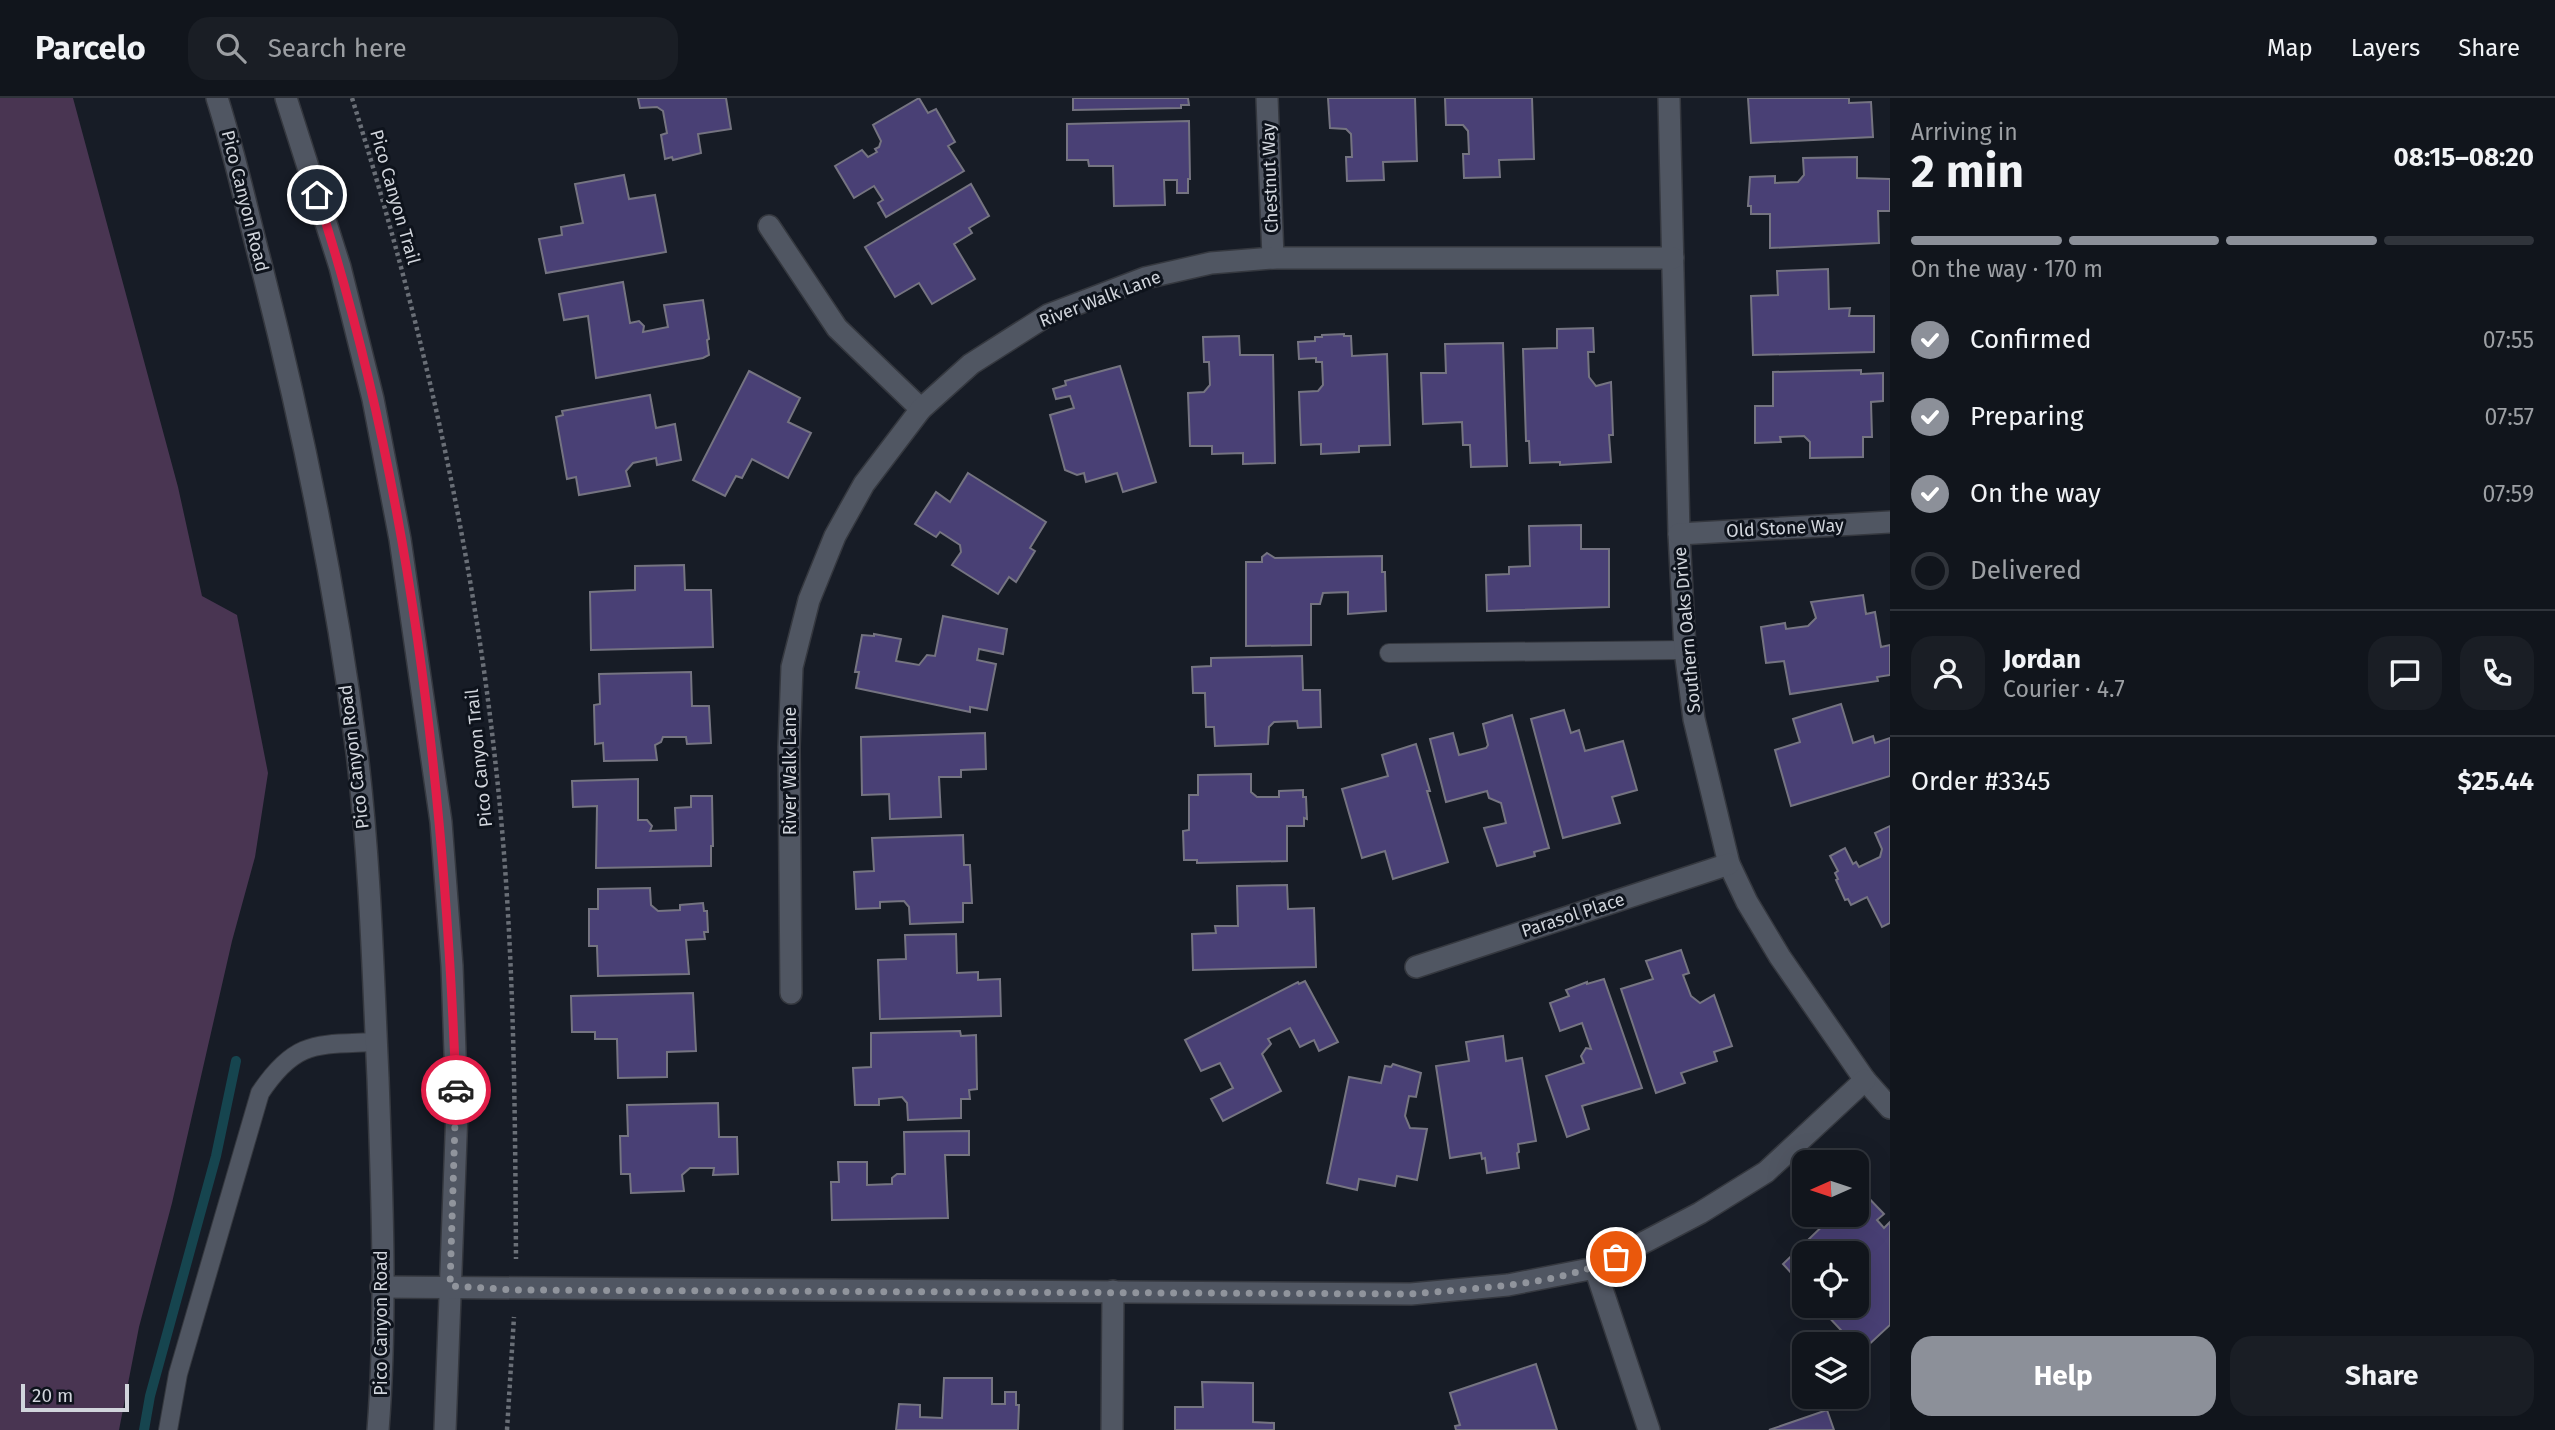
<!DOCTYPE html>
<meta charset="utf-8">
<style>
body{margin:0;font-family:"Fira Sans",sans-serif;background:#1a1e25;color:#f1f3f6;height:100vh;display:flex;flex-direction:column;font-size:26px;white-space:nowrap}
*{box-sizing:border-box;margin:0}
p{font-size:23px;color:#9c9fa3}
.icon{flex:none;width:38px;height:38px;fill:none;stroke:currentColor;stroke-width:2;stroke-linecap:round;stroke-linejoin:round}
.map{position:relative;flex:1;overflow:hidden}
.side{display:flex;flex-direction:column;background:#11151c;width:665px}
.side>*{flex:none}
.needle{width:46px;rotate:267deg}
.tools{position:absolute;left:1792px;top:1052px;display:grid;gap:14px}
.tools a{display:grid;place-items:center;width:77px;height:77px;border-radius:14px;background:#11151c;box-shadow:0 7px 28px #0002,0 0 0 2px #30343b;font-size:35px}
.scale{position:absolute;left:21px;bottom:18px;width:108px;box-sizing:border-box;padding-left:7px;border:4px solid #d1d5dc;border-top:0;font-size:19px;line-height:24px;white-space:nowrap;color:#d1d5dc;-webkit-text-stroke:5px #0e131c;paint-order:stroke}
.pin{position:absolute;display:grid;place-items:center;width:60px;height:60px;color:#fff;margin:-30px;border:4px solid #fff;border-radius:50%;box-shadow:0 2px 7px #0007}
.courier{position:absolute;display:grid;place-items:center;width:70px;height:70px;margin:-35px;border:5px solid #e11d48;border-radius:50%;background:#fff;color:#222;box-shadow:0 2px 9px #0007}
.headline em{font-style:normal;font-weight:700}
.headline div{display:flex;flex-direction:column-reverse}
.headline{display:flex;align-items:center;justify-content:space-between;height:119px;padding:0 21px}
h1{font-size:46px;font-weight:700;line-height:52px}
.bar{display:grid;grid-template-columns:repeat(4,1fr);gap:10px 7px;align-content:center;height:84px;padding:0 21px}
.bar i{height:9px;border-radius:5px;background:#30343b}
.bar .current{background:#8c9099}
.bar p{grid-column:span 4}
.line{display:flex;align-items:center;gap:18px;padding:0 21px;border-top:2px solid #30343b}
.line div{flex:1}
.round{display:grid;place-items:center;flex:none;width:74px;height:74px;border-radius:21px;background:#1a1e25}
ol{padding:0 21px;list-style:none}
li{display:flex;align-items:center;gap:21px;height:77px}
li p{margin-inline-start:auto}
li .icon{padding:7px;border-radius:50%;background:#8c9099;color:#fff;stroke-width:4}
li:last-child{color:#9c9fa3}
li i{width:38px;height:38px;border:4px solid #30343b;border-radius:50%}
.primary-button{display:flex;gap:14px;margin-top:auto;padding:14px 21px}
.primary-button a{flex:1;height:80px;border-radius:21px;background:#8c9099;color:#fff;font-size:28px;font-weight:700;line-height:80px;text-align:center}
.primary-button a+a{background:#1a1e25;color:#f1f3f6}
header{display:flex;align-items:center;gap:42px;box-sizing:border-box;height:98px;padding:0 35px;background:#11151c;border-bottom:2px solid #30343b}
header strong{font-size:33px}
nav{display:flex;gap:38px;margin-inline-start:auto;font-size:24px}
.search{width:490px;height:63px;background:#1a1e25;display:flex;align-items:center;gap:18px;box-sizing:border-box;padding:0 24px;border-radius:21px;color:#9c9fa3;font-size:26px}
main{display:flex;flex:1;min-height:0}
.map>svg:first-child{display:block}
</style>
<header>
<strong>Parcelo</strong>
<div class="search"><svg class="icon" aria-label="search" viewBox="0 0 24 24"><circle cx="10" cy="10" r="6"/><path d="M15 15l6 6"/></svg>Search here</div>
<nav><a>Map</a><a>Layers</a><a>Share</a></nav>
</header>
<main>
<div class="map">
<svg width="1890" height="1332" viewBox="0 0 1890 1332">
<rect width="100%" height="100%" fill="#171c26"/>
<polygon fill="#493552" points="0,0 73,0 178,389 202,498 237,517 268,675 255,759 232,843 172,1105 139,1229 119,1332 0,1332"/>
<g fill="none" stroke-linecap="round" stroke-linejoin="round">
<polyline stroke="#16454f" stroke-width="10" points="144,1332 150,1298 216,1058 236,963"/>
</g>
<g fill="#494075" stroke="#757481" stroke-width="2">
<polygon points="638,0 726,0 731,31 698,36 701,55 673,62 672,59 665,61 661,37 667,35 663,13 657,9 640,10"/>
<polygon points="919,0 928,15 936,11 955,44 948,48 964,73 886,119 878,105 883,102 874,88 854,100 835,68 862,52 868,59 877,54 875,51 879,49 881,43 873,27"/>
<polygon points="1073,0 1188,0 1189,7 1181,7 1181,10 1073,12"/>
<polygon points="1328,0 1415,0 1417,63 1383,64 1384,82 1347,83 1346,59 1352,59 1351,36 1346,31 1330,30"/>
<polygon points="1445,0 1532,0 1534,61 1499,62 1500,79 1464,80 1463,56 1469,56 1468,33 1463,27 1446,27"/>
<polygon points="1748,0 1849,0 1849,5 1871,4 1873,39 1751,45"/>
<polygon points="1189,23 1190,81 1188,81 1188,95 1177,95 1177,82 1164,82 1165,107 1114,108 1113,68 1089,68 1088,62 1067,62 1067,26"/>
<polygon points="1857,59 1857,80 1890,81 1890,113 1878,113 1879,145 1770,150 1770,116 1751,116 1751,108 1748,108 1750,79 1775,78 1775,85 1798,84 1804,77 1803,60"/>
<polygon points="624,77 629,101 655,97 666,154 546,175 539,141 562,137 561,129 583,125 575,86"/>
<polygon points="971,86 989,118 969,130 972,135 954,146 975,181 932,206 919,185 895,199 865,149"/>
<polygon points="1828,171 1829,211 1850,210 1849,218 1874,218 1874,254 1753,257 1751,198 1778,197 1777,173"/>
<polygon points="623,184 630,225 639,223 644,228 643,234 668,229 664,207 703,202 709,241 707,242 709,257 703,260 596,280 588,218 564,222 559,196"/>
<polygon points="1593,230 1594,254 1588,254 1589,279 1596,288 1611,284 1613,337 1609,337 1611,364 1560,367 1560,364 1530,365 1529,343 1526,343 1523,251 1557,250 1557,231"/>
<polygon points="1344,236 1344,238 1351,238 1352,258 1387,256 1390,347 1359,348 1359,354 1321,356 1321,346 1301,347 1299,294 1318,293 1323,287 1322,264 1316,264 1316,260 1299,261 1298,244 1315,243 1315,239 1322,239 1322,237"/>
<polygon points="1239,238 1240,257 1273,257 1275,365 1243,366 1243,355 1212,356 1212,348 1190,348 1188,295 1204,294 1210,287 1209,264 1204,264 1203,239"/>
<polygon points="1503,245 1507,368 1471,369 1470,347 1463,347 1462,324 1423,326 1421,275 1446,275 1445,246"/>
<polygon points="1120,268 1156,384 1123,394 1117,375 1086,384 1084,375 1077,377 1065,372 1050,317 1074,310 1070,298 1056,301 1053,291 1066,287 1065,283"/>
<polygon points="1861,272 1861,276 1883,275 1883,303 1871,304 1872,339 1863,339 1863,359 1810,360 1810,344 1804,338 1780,339 1781,344 1755,345 1755,308 1773,308 1773,274"/>
<polygon points="749,273 800,300 788,324 811,335 788,380 752,361 742,380 736,378 725,398 693,382"/>
<polygon points="650,297 656,330 675,326 681,362 657,367 656,360 633,365 626,373 630,388 579,397 576,379 567,381 556,319 563,317 562,313"/>
<polygon points="968,375 1046,424 1030,450 1035,453 1016,484 1009,479 998,496 952,467 961,454 960,447 940,434 936,439 915,426 936,394 950,404"/>
<polygon points="1581,427 1581,451 1609,451 1609,509 1487,513 1486,477 1509,476 1509,469 1530,468 1529,428"/>
<polygon points="1267,455 1275,460 1382,458 1382,474 1385,474 1386,513 1348,516 1348,494 1323,495 1320,506 1311,506 1311,547 1246,548 1246,464 1262,464 1262,459"/>
<polygon points="684,467 685,492 711,492 713,549 591,552 590,494 635,492 635,468"/>
<polygon points="1863,497 1866,516 1875,514 1881,549 1890,547 1890,577 1877,579 1878,583 1790,596 1784,563 1766,565 1761,529 1785,525 1786,531 1808,528 1816,520 1811,504"/>
<polygon points="943,518 1007,531 1003,556 979,551 977,562 996,566 987,612 970,609 970,614 856,590 859,574 855,574 862,537 874,538 874,536 901,541 896,563 919,567 927,557 935,558"/>
<polygon points="1302,558 1303,592 1320,592 1321,629 1298,630 1297,623 1274,624 1269,629 1268,646 1215,648 1214,629 1206,629 1205,595 1193,595 1192,569 1211,568 1211,560"/>
<polygon points="691,574 692,608 709,608 711,645 687,646 686,639 663,639 661,644 655,647 657,662 604,663 603,645 595,646 594,607 600,606 599,576"/>
<polygon points="1841,606 1853,645 1873,638 1875,645 1890,640 1890,678 1791,708 1775,652 1800,644 1793,621"/>
<polygon points="1564,612 1571,635 1579,632 1585,653 1623,643 1637,692 1612,699 1620,725 1563,740 1531,621"/>
<polygon points="1512,617 1549,750 1534,754 1535,758 1497,768 1484,730 1506,725 1501,705 1489,700 1487,693 1446,704 1430,641 1453,635 1459,657 1486,650 1488,647 1483,626"/>
<polygon points="985,635 986,671 961,672 961,679 939,679 941,719 890,721 889,696 862,697 861,639"/>
<polygon points="1416,646 1430,693 1427,693 1448,764 1393,781 1385,753 1362,760 1342,691 1388,678 1382,657"/>
<polygon points="1251,676 1251,694 1257,699 1279,699 1279,693 1303,692 1303,699 1306,699 1307,721 1304,720 1304,728 1287,728 1287,763 1197,765 1197,762 1184,762 1183,733 1189,732 1189,697 1198,697 1198,677"/>
<polygon points="638,681 638,722 647,722 652,728 650,733 676,732 675,710 691,709 691,698 712,698 713,748 711,748 711,768 596,770 597,708 573,709 572,683"/>
<polygon points="1890,728 1890,825 1882,829 1867,799 1851,807 1848,801 1845,802 1836,782 1838,781 1835,775 1838,773 1830,758 1845,750 1853,766 1856,764 1859,769 1880,759 1882,751 1875,735"/>
<polygon points="963,737 964,767 970,767 972,805 963,805 963,824 910,826 909,809 904,803 880,804 880,810 856,811 854,774 874,773 872,740"/>
<polygon points="1287,787 1288,811 1314,810 1316,869 1193,872 1192,836 1216,835 1215,828 1238,828 1237,788"/>
<polygon points="650,790 651,807 658,813 680,812 680,807 703,805 704,813 707,813 708,834 704,834 705,841 686,842 689,876 598,878 597,848 589,848 589,811 598,811 598,791"/>
<polygon points="956,836 957,875 978,874 978,882 1000,881 1001,918 880,921 878,862 906,861 905,837"/>
<polygon points="1681,852 1689,875 1683,877 1691,898 1700,905 1714,897 1732,948 1714,954 1717,963 1681,975 1685,985 1656,995 1621,891 1653,881 1646,863"/>
<polygon points="1604,881 1642,990 1582,1008 1589,1031 1567,1039 1546,978 1584,965 1581,958 1586,950 1591,951 1582,925 1560,933 1550,905 1569,898 1566,892 1587,884 1587,886"/>
<polygon points="1305,883 1338,944 1319,953 1314,942 1300,949 1290,930 1268,941 1271,946 1262,956 1281,993 1223,1023 1211,1001 1233,990 1220,965 1201,973 1185,942 1298,884 1299,886"/>
<polygon points="693,895 696,953 667,954 667,979 618,980 617,941 595,941 595,934 572,934 571,898"/>
<polygon points="960,933 961,938 976,937 977,991 969,992 970,1001 961,1001 961,1020 908,1022 907,1005 902,999 879,1001 879,1007 855,1007 853,970 871,969 871,935"/>
<polygon points="1503,938 1506,963 1522,960 1536,1043 1518,1046 1519,1054 1517,1055 1519,1070 1487,1075 1485,1060 1482,1061 1481,1055 1450,1060 1436,968 1469,963 1466,944"/>
<polygon points="1393,966 1421,975 1416,999 1409,998 1405,1018 1410,1030 1427,1031 1417,1082 1397,1078 1395,1088 1359,1081 1357,1092 1327,1085 1349,979 1381,985 1385,968 1391,969"/>
<polygon points="718,1005 719,1039 737,1039 738,1076 713,1077 714,1070 690,1070 682,1077 684,1093 631,1095 630,1076 621,1076 620,1038 628,1038 627,1007"/>
<polygon points="969,1033 969,1057 945,1057 948,1120 832,1122 831,1084 839,1084 838,1064 867,1064 867,1087 892,1086 892,1080 897,1076 905,1076 904,1034"/>
<polygon points="1861,1092 1884,1116 1877,1122 1884,1130 1890,1124 1890,1227 1863,1252 1859,1247 1854,1246 1824,1214 1826,1212 1822,1208 1857,1208 1857,1155 1804,1155 1804,1189 1783,1166 1835,1116 1857,1116 1857,1096"/>
<polygon points="1536,1266 1557,1332 1456,1332 1455,1328 1460,1327 1450,1295"/>
<polygon points="944,1280 992,1280 992,1306 1005,1306 1005,1294 1016,1294 1016,1307 1019,1307 1018,1332 896,1332 899,1306 920,1307 920,1319 942,1320"/>
<polygon points="1202,1284 1253,1285 1253,1324 1274,1325 1274,1332 1175,1332 1175,1309 1203,1309"/>
<polygon points="1827,1312 1834,1332 1769,1332"/>
</g>
<g fill="none" stroke-linecap="round" stroke-linejoin="round">
<g stroke="#35383f" stroke-width="20">
<g id="service">
<polyline points="1389,555 1685,552"/>
<path d="M168,1332L178,1276L260,995C296,941 317,947 376,944"/>
</g>
</g>
<g stroke="#35383f" stroke-width="24">
<g id="minor">
<path d="M217,0C235,56 247,113 262,170C303,330 336,492 357,655C370,762 373,873 378,980C382,1096 387,1217 378,1332"/>
<polyline points="286,0 340,169 373,301 400,441 441,724 452,868 457,1012 445,1332"/>
<polyline points="1267,0 1273,160"/>
<polyline points="1669,0 1679,436 1685,552 1694,621 1729,766 1747,804 1780,859 1865,982 1890,1010"/>
<polyline points="769,128 837,230 921,311"/>
<polyline points="1679,436 1890,424"/>
<polyline points="1416,869 1729,766"/>
<polyline points="791,895 789,649 792,569 809,502 835,438 864,386 921,311 971,266 1048,217 1145,180 1211,165 1273,160 1673,160"/>
<polyline points="1595,1170 1649,1332"/>
<polyline points="381,1189 1411,1196 1508,1187 1595,1170 1700,1115 1766,1074 1865,982"/>
<polyline points="1112,1332 1113,1193"/>
</g>
</g>
<g stroke="#6a6f77" stroke-width="4.5" stroke-dasharray="3.5 3.5" stroke-linecap="butt">
<path d="M352,0C420,218 472,443 496,670C514,833 515,998 516,1161"/>
<polyline points="507,1332 514,1219"/>
</g>
<use href="#service" stroke="#505662" stroke-width="18"/>
<use href="#minor" stroke="#505662" stroke-width="21"/>
</g>
<g fill="none" stroke-linecap="round" stroke-linejoin="round">
<path stroke="#90949c" stroke-width="7" stroke-dasharray="0 12.6" d="M456,992L450,1188L516,1192L1411,1196C1473,1190 1561,1188 1616,1159"/>
<path stroke="#e11d48" stroke-width="9" d="M317,97C410,382 445,693 456,992"/>
</g>
<g text-anchor="middle" stroke-width="6" stroke-linejoin="round" paint-order="stroke">
<g font-size="18" fill="#d1d5dc" stroke="#0e131c">
<text transform="translate(1270 80) rotate(-92)" y="6">Chestnut Way</text>
<text transform="translate(395 99) rotate(74)" y="6">Pico Canyon Trail</text>
<text transform="translate(245 103) rotate(76)" y="6">Pico Canyon Road</text>
<text transform="translate(1100 201) rotate(-21)" y="6">River Walk Lane</text>
<text transform="translate(1785 430) rotate(-3)" y="6">Old Stone Way</text>
<text transform="translate(1687 532) rotate(-95)" y="6">Southern Oaks Drive</text>
<text transform="translate(354 659) rotate(-97)" y="6">Pico Canyon Road</text>
<text transform="translate(479 660) rotate(-96)" y="6">Pico Canyon Trail</text>
<text transform="translate(790 673) rotate(-90)" y="6">River Walk Lane</text>
<text transform="translate(1573 817) rotate(-18)" y="6">Parasol Place</text>
<text transform="translate(381 1225) rotate(-90)" y="6">Pico Canyon Road</text>
</g>
</g>
</svg>
<div class="tools">
<a><svg class="needle" viewBox="-14 -14 28 28"><path d="M0-13l5 13h-10z" fill="#e53935"/><path d="M0 13l5-13h-10z" fill="#9c9fa3"/></svg></a>
<a><svg class="icon" aria-label="locate" viewBox="0 0 24 24"><circle cx="12" cy="12" r="6"/><path d="M12 2v4M12 18v4M2 12h4M18 12h4"/></svg></a>
<a><svg class="icon" aria-label="layers" viewBox="0 0 24 24"><path d="M12 4l9 5-9 5-9-5zM3 14l9 5 9-5"/></svg></a>
</div>
<div class="scale">20 m</div>
<div class="pin" style="left:1616px;top:1159px;background:#ea580c"><svg class="icon" aria-label="bag" viewBox="0 0 24 24"><path d="M5 8h14l-1 12H6zM9 8a3 3 0 0 1 6 0"/></svg></div>
<div class="pin" style="left:317px;top:97px;background:#1f2937"><svg class="icon" aria-label="home" viewBox="0 0 24 24"><path d="M3 11l9-7 9 7M6 9v11h12V9"/></svg></div>
<div class="courier" style="left:456px;top:992px"><svg class="icon" aria-label="car" viewBox="0 0 24 24"><path d="M5 17H2v-5l4-1 3-4h7l3 4 3 1v5h-3M9 17h6M6 11h13"/><circle cx="7" cy="17" r="2"/><circle cx="17" cy="17" r="2"/></svg></div>
</div>
<section class="side">
<div class="headline"><div><h1>2 min</h1><p>Arriving in</p></div><em>08:15–08:20</em></div>
<div class="bar"><i class="current"></i><i class="current"></i><i class="current"></i><i></i><p>On the way · 170 m</p></div>
<ol>
<li><svg class="icon" aria-label="check" viewBox="0 0 24 24"><path d="M5 12l5 5 9-10"/></svg>Confirmed<p>07:55</p></li>
<li><svg class="icon" aria-label="check" viewBox="0 0 24 24"><path d="M5 12l5 5 9-10"/></svg>Preparing<p>07:57</p></li>
<li><svg class="icon" aria-label="check" viewBox="0 0 24 24"><path d="M5 12l5 5 9-10"/></svg>On the way<p>07:59</p></li>
<li><i></i>Delivered</li>
</ol>
<div class="line" style="height:126px"><a class="round"><svg class="icon" aria-label="person" viewBox="0 0 24 24"><circle cx="12" cy="8" r="4"/><path d="M4 21q1-7 8-7t8 7"/></svg></a><div><b>Jordan</b><p>Courier · 4.7</p></div><a class="round"><svg class="icon" aria-label="chat" viewBox="0 0 24 24"><path d="M4 5h16v11H9l-5 4z"/></svg></a><a class="round"><svg class="icon" aria-label="phone" viewBox="0 0 24 24"><path d="M5 4h4l2 5-3 2q2 4 5 5l2-3 5 2v4C11 20 4 13 5 4z"/></svg></a></div>
<div class="line" style="height:91px"><div>Order #3345</div><b>$25.44</b></div>
<div class="primary-button"><a>Help</a><a>Share</a></div>
</section>
</main>
